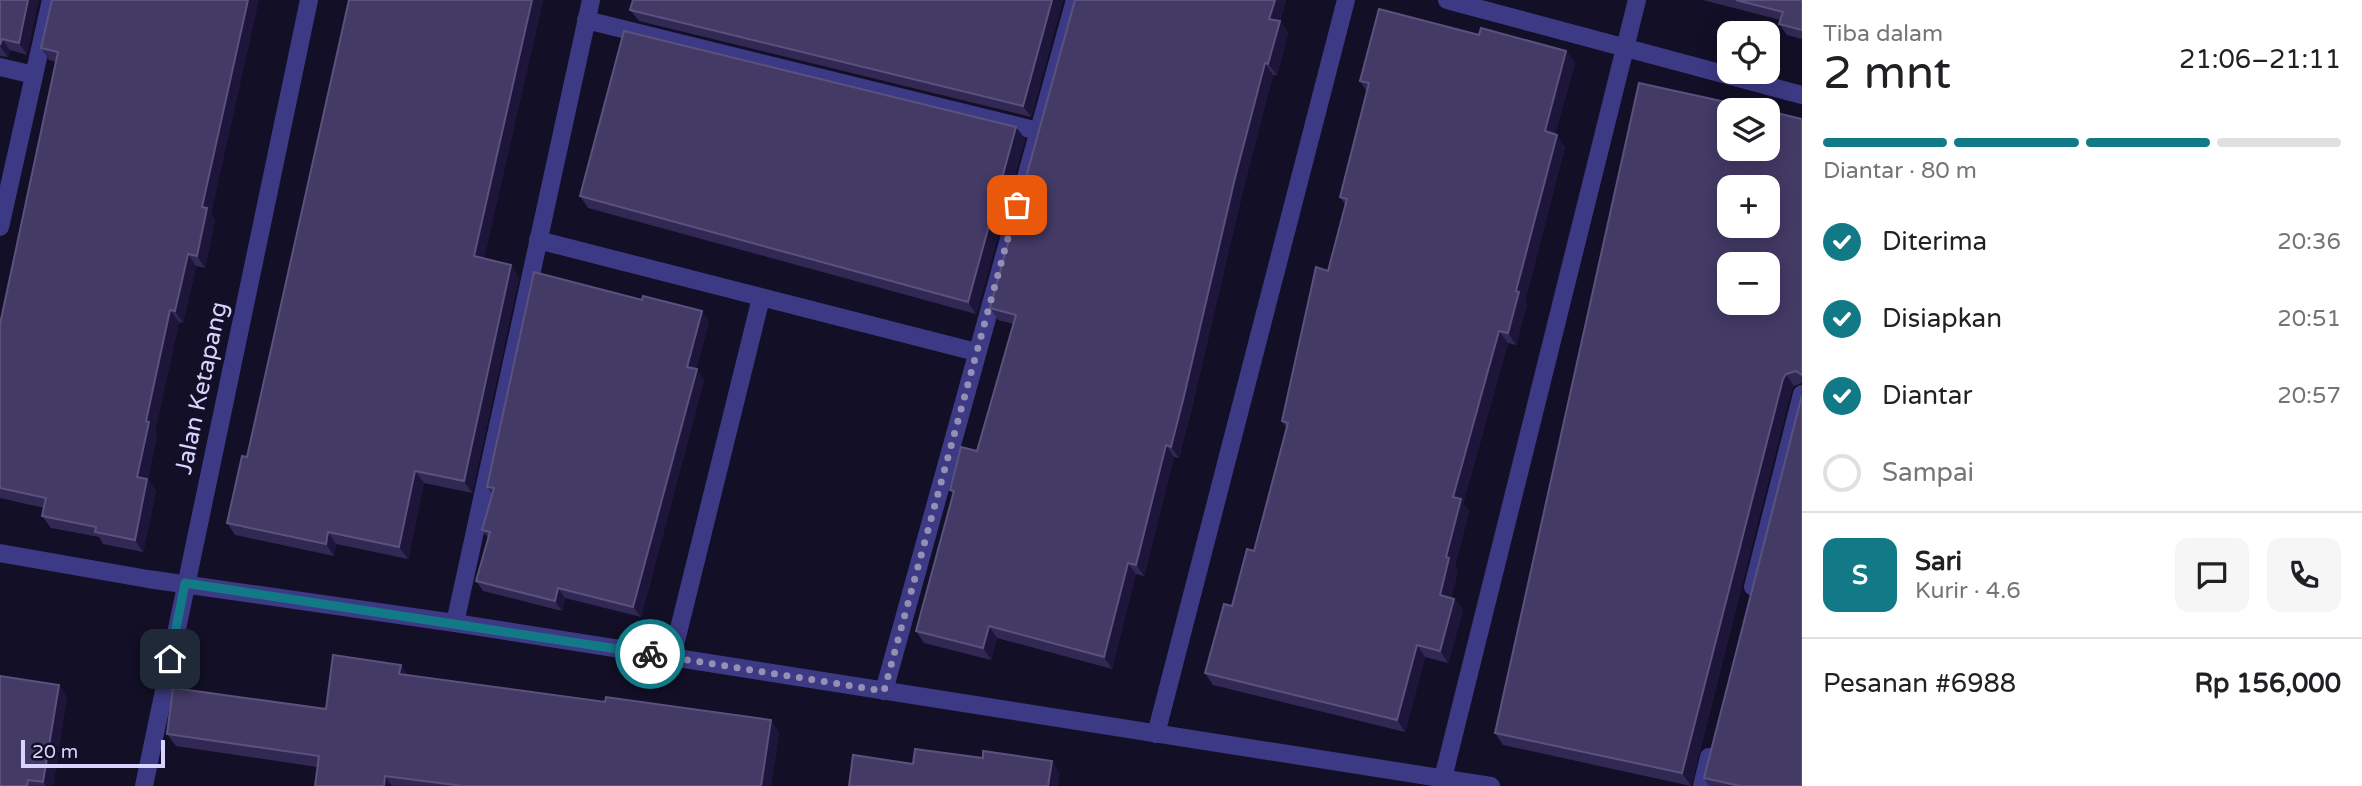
<!DOCTYPE html>
<html lang="id">
<meta charset="utf-8">
<style>
body{margin:0;font-family:"Varela Round",sans-serif;background:#f6f6f6;color:#202124;height:100vh;display:flex;flex-direction:column;font-size:26px;white-space:nowrap}
*{box-sizing:border-box;margin:0}
p{font-size:23px;color:#757577}
.icon{flex:none;width:38px;height:38px;fill:none;stroke:currentColor;stroke-width:2;stroke-linecap:round;stroke-linejoin:round}
.map{position:relative;flex:1;overflow:hidden}
.drawer{display:flex;flex-direction:column;background:#fff;width:560px}
.drawer>*{flex:none}
.buttons{position:absolute;left:1717px;top:21px;display:grid;gap:14px}
.buttons a{display:grid;place-items:center;width:63px;height:63px;border-radius:14px;background:#fff;box-shadow:0 4px 18px #0003;font-size:35px}
.scale{position:absolute;left:21px;bottom:18px;width:144px;box-sizing:border-box;padding-left:7px;border:4px solid #d9d4ff;border-top:0;font-size:19px;line-height:24px;white-space:nowrap;color:#d9d4ff;-webkit-text-stroke:5px #130f26;paint-order:stroke}
.pin{position:absolute;display:grid;place-items:center;width:60px;height:60px;color:#fff;margin:-30px;border-radius:14px;box-shadow:0 4px 10px #0006}
.courier{position:absolute;display:grid;place-items:center;width:70px;height:70px;margin:-35px;border:5px solid #127987;border-radius:50%;background:#fff;color:#222;box-shadow:0 2px 9px #0007}
.summary em{font-style:normal;font-weight:600}
.summary div{display:flex;flex-direction:column-reverse}
.summary{display:flex;align-items:center;justify-content:space-between;height:119px;padding:0 21px}
h1{font-size:46px;font-weight:600;line-height:52px}
.bar{display:grid;grid-template-columns:repeat(4,1fr);gap:10px 7px;align-content:center;height:84px;padding:0 21px}
.bar i{height:9px;border-radius:5px;background:#e0e0e0}
.bar .selected{background:#127987}
.bar p{grid-column:span 4}
.line{display:flex;align-items:center;gap:18px;padding:0 21px;border-top:2px solid #e0e0e0}
.line div{flex:1}
.round{display:grid;place-items:center;flex:none;width:74px;height:74px;border-radius:14px;background:#f6f6f6}
ol{padding:0 21px;list-style:none}
li{display:flex;align-items:center;gap:21px;height:77px}
li p{margin-inline-start:auto}
li .icon{padding:7px;border-radius:50%;background:#127987;color:#fff;stroke-width:4}
li:last-child{color:#757577}
li i{width:38px;height:38px;border:4px solid #e0e0e0;border-radius:50%}
main{display:flex;flex:1;min-height:0}
.map>svg:first-child{display:block}
</style>
<main>
<div class="map">
<svg width="1802" height="786" viewBox="0 0 1802 786">
<rect width="100%" height="100%" fill="#130f26"/>
<g fill="none" stroke-linecap="round" stroke-linejoin="round">
<g stroke="#3d3a85" stroke-width="18">
<polyline points="1447,0 1802,95"/>
<polyline points="586,20 1038,131"/>
<polyline points="0,67 34,75"/>
<polyline points="0,227 51,0"/>
<polyline points="538,240 976,352"/>
<polyline points="0,553 148,579 455,623 1491,786"/>
<polyline points="1753,587 1802,394"/>
<polyline points="455,623 591,0"/>
<polyline points="672,657 761,298"/>
<polyline points="884,691 1075,0"/>
<polyline points="1156,734 1346,0"/>
<polyline points="1443,778 1637,0"/>
<polyline points="1702,786 1709,757"/>
</g>
<polyline stroke="#3d3a85" stroke-width="18" points="144,786 309,0"/>
</g>
<g fill="#312854">
<polygon points="0,0 27,55 10,50 8,57 0,56"/>
<polygon points="52,0 215,220 205,268 196,266 183,323 179,322 155,431 157,434 148,479 156,491 143,552 103,544 99,537 51,528 42,516 44,508 0,498 0,324 56,62 49,60 41,48"/>
<polygon points="349,0 543,0 484,258 519,277 472,493 424,483 408,559 336,544 334,556 235,535 227,523 247,457"/>
<polygon points="1063,0 1031,117 639,21 630,10"/>
<polygon points="1286,0 1280,21 1288,33 1277,75 1273,75 1243,190 1192,407 1179,458 1174,457 1144,576 1136,574 1112,669 997,638 991,660 924,643 916,631 953,494 950,490 977,451 1014,324 998,320 990,308"/>
<polygon points="1703,0 1802,0 1802,39 1787,35 1779,24 1780,20"/>
<polygon points="1479,35 1566,51 1575,63 1555,134 1565,147 1525,301 1527,304 1516,345 1508,343 1463,503 1469,511 1455,566 1458,570 1451,598 1454,599 1463,610 1448,663 1425,657 1405,732 1213,685 1205,673 1254,551 1286,428 1282,421 1328,271 1346,206 1340,197 1367,92 1360,81"/>
<polygon points="1802,119 1802,383 1794,386 1791,391 1691,786 1503,745 1495,733"/>
<polygon points="1016,127 1025,139 976,314 588,208 580,196"/>
<polygon points="709,321 696,369 704,380 641,617 565,598 562,611 483,591 476,581 488,538 482,530 492,494 487,487"/>
<polygon points="401,665 408,675 779,732 771,786 315,786 317,767 176,746 167,734 326,709"/>
<polygon points="67,696 53,786 0,786"/>
<polygon points="1704,778 1802,786 1709,786"/>
</g>
<g fill="#1d163a">
<polygon points="28,0 39,0 27,55 19,43"/>
<polygon points="248,0 259,0 211,215 215,220 205,268 197,256 202,207"/>
<polygon points="532,0 543,0 482,267 474,256"/>
<polygon points="1052,0 1063,0 1031,117 1023,106"/>
<polygon points="1275,0 1286,0 1278,30 1269,19"/>
<polygon points="1280,21 1288,33 1277,75 1268,64"/>
<polygon points="2,39 10,50 8,57 0,46"/>
<polygon points="1566,51 1575,63 1553,143 1545,131"/>
<polygon points="1265,63 1273,75 1243,190 1192,407 1179,458 1171,447 1235,178"/>
<polygon points="1016,127 1025,139 976,314 968,302"/>
<polygon points="1557,135 1565,147 1525,301 1527,304 1516,345 1508,333 1516,291"/>
<polygon points="188,254 196,266 183,323 175,311"/>
<polygon points="511,265 519,277 472,493 464,481"/>
<polygon points="170,310 179,322 155,431 157,434 148,479 156,491 143,552 135,540 137,477 146,421"/>
<polygon points="702,311 709,321 694,377 687,367"/>
<polygon points="1499,331 1508,343 1463,503 1469,511 1455,566 1458,570 1449,607 1440,595 1453,497"/>
<polygon points="697,369 704,380 641,617 633,607"/>
<polygon points="1786,374 1794,386 1791,391 1691,786 1682,773 1783,379"/>
<polygon points="1166,445 1174,457 1144,576 1136,565"/>
<polygon points="415,471 424,483 408,559 399,547"/>
<polygon points="328,532 336,544 334,556 326,544"/>
<polygon points="1128,563 1136,574 1112,669 1104,657"/>
<polygon points="558,588 565,598 562,611 555,601"/>
<polygon points="1454,599 1463,610 1448,663 1440,651"/>
<polygon points="989,626 997,638 991,660 983,648"/>
<polygon points="1417,645 1425,657 1405,732 1397,720"/>
<polygon points="401,665 409,677 399,674"/>
<polygon points="59,685 67,696 53,786 46,786 43,782"/>
<polygon points="771,720 779,732 771,786 761,786"/>
<polygon points="1052,761 1060,773 1058,786 1048,786"/>
<polygon points="385,776 392,786 384,786"/>
</g>
<g fill="#433a66" stroke="#5a527e" stroke-width="2" fill-rule="evenodd">
<polygon points="0,0 28,0 19,43 2,39 0,45"/>
<polygon points="52,0 248,0 202,207 207,208 197,256 188,254 175,311 170,310 146,421 149,422 137,477 147,479 135,540 95,532 96,527 42,516 46,498 0,488 0,324 58,52 41,48"/>
<polygon points="349,0 532,0 474,256 511,265 464,481 415,471 399,547 328,532 326,544 227,523 242,456 247,457"/>
<polygon points="633,0 1052,0 1023,106 630,10"/>
<polygon points="1075,0 1275,0 1269,19 1280,21 1268,64 1265,63 1235,178 1184,396 1171,447 1166,445 1136,565 1128,563 1104,657 989,626 983,648 916,631 954,491 950,490 961,447 977,451 1016,315 990,308"/>
<polygon points="1736,0 1802,0 1802,30 1779,24 1783,12"/>
<polygon points="1379,9 1479,35 1481,28 1566,51 1545,131 1557,135 1516,291 1519,292 1508,333 1499,331 1453,497 1461,499 1446,557 1449,558 1440,595 1454,599 1440,651 1417,645 1397,720 1205,673 1224,604 1232,606 1247,549 1254,551 1288,423 1282,421 1316,267 1328,271 1347,199 1340,197 1369,83 1360,81"/>
<polygon points="624,31 1016,127 968,302 580,196"/>
<path d="M1639,83L1762,110H1729V149H1768V111L1802,119V375L1796,371L1786,374L1783,379L1682,773L1495,733ZM1729,187H1768V226H1729ZM1729,264H1768V303H1729Z"/>
<polygon points="534,272 642,300 643,296 702,311 687,367 697,369 633,607 558,588 555,601 476,581 490,532 482,530 494,488 487,487"/>
<polygon points="1802,395 1802,786 1740,786 1704,778"/>
<polygon points="333,655 401,665 399,674 605,702 606,697 771,720 761,786 463,786 385,776 384,786 315,786 319,756 167,734 173,688 326,709"/>
<polygon points="0,676 59,685 43,782 28,780 27,786 0,786"/>
<polygon points="915,749 983,758 983,751 1052,761 1048,786 849,786 853,755 913,764"/>
</g>
<g fill="none" stroke-linecap="round" stroke-linejoin="round">
<polyline stroke="#948fb3" stroke-width="7" stroke-dasharray="0 12.6" points="650,654 884,691 1017,205"/>
<polyline stroke="#127987" stroke-width="9" points="170,659 185,583 650,654"/>
</g>
<g text-anchor="middle" stroke-width="7" stroke-linejoin="round" paint-order="stroke">
<g font-size="24" fill="#d9d4ff" stroke="#130f26">
<text transform="translate(201 388) rotate(-78)" y="8">Jalan Ketapang</text>
</g>
</g>
</svg>
<div class="buttons">
<a><svg class="icon" aria-label="locate" viewBox="0 0 24 24"><circle cx="12" cy="12" r="6"/><path d="M12 2v4M12 18v4M2 12h4M18 12h4"/></svg></a>
<a><svg class="icon" aria-label="layers" viewBox="0 0 24 24"><path d="M12 4l9 5-9 5-9-5zM3 14l9 5 9-5"/></svg></a>
<a>+</a>
<a>−</a>
</div>
<div class="scale">20 m</div>
<div class="pin" style="left:1017px;top:205px;background:#ea580c"><svg class="icon" aria-label="bag" viewBox="0 0 24 24"><path d="M5 8h14l-1 12H6zM9 8a3 3 0 0 1 6 0"/></svg></div>
<div class="pin" style="left:170px;top:659px;background:#1f2937"><svg class="icon" aria-label="home" viewBox="0 0 24 24"><path d="M3 11l9-7 9 7M6 9v11h12V9"/></svg></div>
<div class="courier" style="left:650px;top:654px"><svg class="icon" aria-label="bike" viewBox="0 0 24 24"><circle cx="6" cy="16" r="4"/><circle cx="18" cy="16" r="4"/><path d="M6 16l4-8h5l3 8M10 8l3 8H6M13 5h3"/></svg></div>
</div>
<section class="drawer">
<div class="summary"><div><h1>2 mnt</h1><p>Tiba dalam</p></div><em>21:06–21:11</em></div>
<div class="bar"><i class="selected"></i><i class="selected"></i><i class="selected"></i><i></i><p>Diantar · 80 m</p></div>
<ol>
<li><svg class="icon" aria-label="check" viewBox="0 0 24 24"><path d="M5 12l5 5 9-10"/></svg>Diterima<p>20:36</p></li>
<li><svg class="icon" aria-label="check" viewBox="0 0 24 24"><path d="M5 12l5 5 9-10"/></svg>Disiapkan<p>20:51</p></li>
<li><svg class="icon" aria-label="check" viewBox="0 0 24 24"><path d="M5 12l5 5 9-10"/></svg>Diantar<p>20:57</p></li>
<li><i></i>Sampai</li>
</ol>
<div class="line" style="height:126px"><b class="round" style="background:#127987;color:#fff">S</b><div><b>Sari</b><p>Kurir · 4.6</p></div><a class="round"><svg class="icon" aria-label="chat" viewBox="0 0 24 24"><path d="M4 5h16v11H9l-5 4z"/></svg></a><a class="round"><svg class="icon" aria-label="phone" viewBox="0 0 24 24"><path d="M5 4h4l2 5-3 2q2 4 5 5l2-3 5 2v4C11 20 4 13 5 4z"/></svg></a></div>
<div class="line" style="height:91px"><div>Pesanan #6988</div><b>Rp 156,000</b></div>
</section>
</main>
